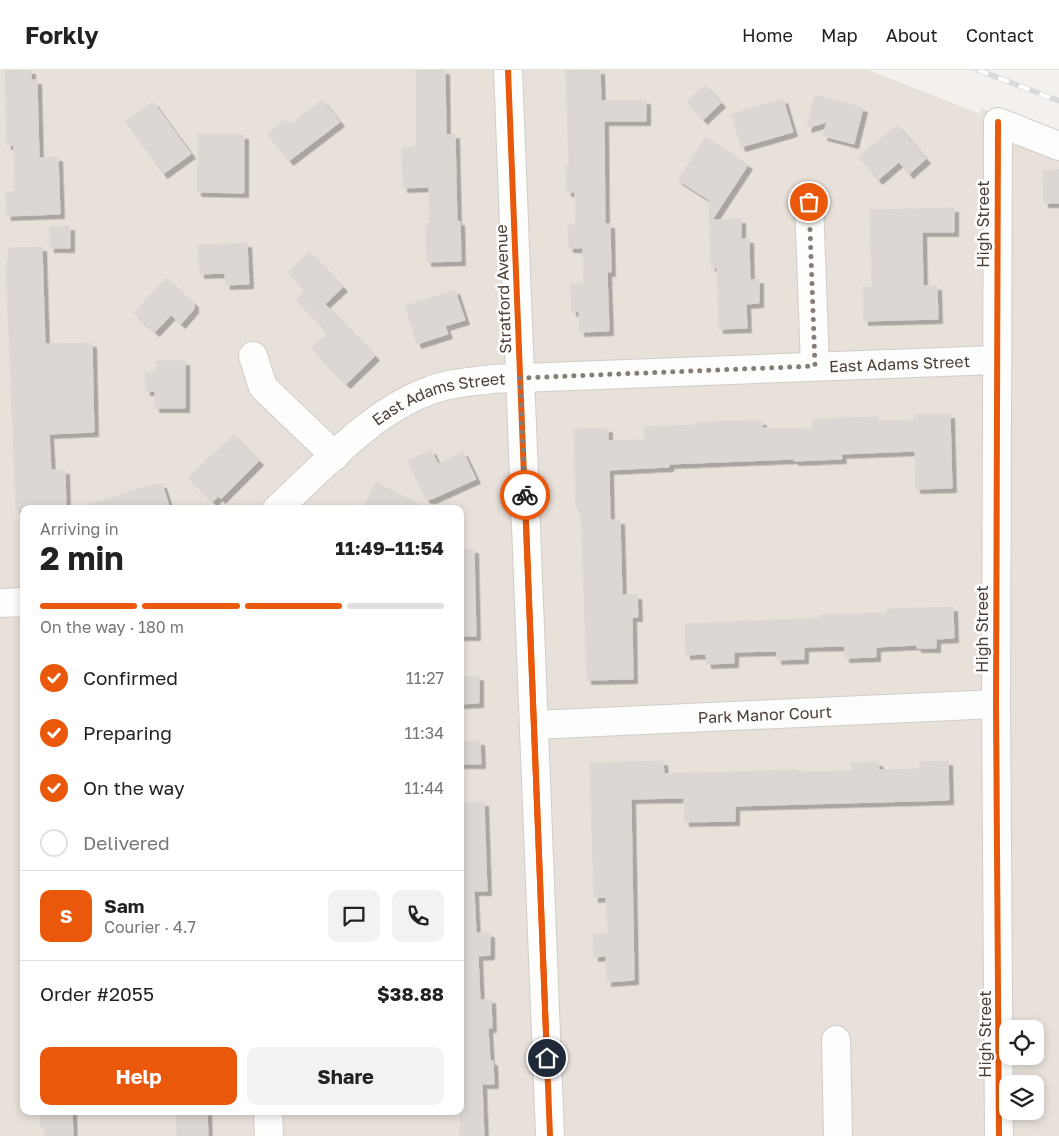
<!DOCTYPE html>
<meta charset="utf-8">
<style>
body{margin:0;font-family:"Golos Text",sans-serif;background:#f2f2f2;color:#222;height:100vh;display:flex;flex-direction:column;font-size:19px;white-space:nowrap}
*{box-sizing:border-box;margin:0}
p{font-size:16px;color:#767676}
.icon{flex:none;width:28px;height:28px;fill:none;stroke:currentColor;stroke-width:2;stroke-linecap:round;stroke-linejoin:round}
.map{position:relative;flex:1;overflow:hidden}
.details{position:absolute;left:20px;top:435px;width:444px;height:610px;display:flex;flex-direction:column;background:#fff;border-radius:10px;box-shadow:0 2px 8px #0003}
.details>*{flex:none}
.buttons{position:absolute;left:999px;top:950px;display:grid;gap:10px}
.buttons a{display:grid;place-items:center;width:45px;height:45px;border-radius:10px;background:#fff;box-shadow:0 2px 8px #0003;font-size:25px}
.pin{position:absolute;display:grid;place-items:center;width:42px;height:42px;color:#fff;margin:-21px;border:2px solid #fff;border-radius:50%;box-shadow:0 1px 5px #0007}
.courier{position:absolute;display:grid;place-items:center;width:50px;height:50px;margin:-25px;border:4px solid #ea580c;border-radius:50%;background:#fff;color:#222;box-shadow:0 1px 6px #0007}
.head em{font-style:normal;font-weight:700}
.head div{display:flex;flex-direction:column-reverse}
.head{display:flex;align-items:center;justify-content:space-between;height:85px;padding:0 20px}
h1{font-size:32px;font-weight:700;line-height:38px}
.bar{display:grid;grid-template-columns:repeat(4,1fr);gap:8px 5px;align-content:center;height:60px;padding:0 20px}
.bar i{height:6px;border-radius:4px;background:#e0e0e0}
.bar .on{background:#ea580c}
.bar p{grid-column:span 4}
.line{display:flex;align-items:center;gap:12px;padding:0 20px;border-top:1px solid #e0e0e0}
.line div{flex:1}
.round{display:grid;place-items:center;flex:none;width:52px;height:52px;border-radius:10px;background:#f2f2f2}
ol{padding:0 20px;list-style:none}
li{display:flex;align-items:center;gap:15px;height:55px}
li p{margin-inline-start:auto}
li .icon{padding:5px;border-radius:50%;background:#ea580c;color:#fff;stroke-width:4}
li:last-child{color:#767676}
li i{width:28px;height:28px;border:2px solid #e0e0e0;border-radius:50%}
.cta{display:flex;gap:10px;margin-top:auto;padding:10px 20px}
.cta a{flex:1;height:58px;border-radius:10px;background:#ea580c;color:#fff;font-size:20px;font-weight:700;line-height:58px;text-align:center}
.cta a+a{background:#f2f2f2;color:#222}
header{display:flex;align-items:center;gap:30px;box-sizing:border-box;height:70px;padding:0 25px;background:#fff;border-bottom:1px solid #e0e0e0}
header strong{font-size:24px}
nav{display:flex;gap:28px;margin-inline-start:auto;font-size:18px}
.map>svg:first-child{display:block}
</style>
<header>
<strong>Forkly</strong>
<nav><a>Home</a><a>Map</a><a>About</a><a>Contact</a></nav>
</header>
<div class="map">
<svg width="1059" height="1066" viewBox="0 0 1059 1066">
<defs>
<filter id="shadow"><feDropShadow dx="4.5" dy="4.5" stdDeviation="0" flood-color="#0004"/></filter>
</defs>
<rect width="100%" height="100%" fill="#f4f0ed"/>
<path fill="#e8e1da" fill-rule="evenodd" d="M0,0H868L981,44V38L1059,68V1066H0ZM24,439H460V1041H24ZM1008,959H1035V986H1008ZM1008,1014H1035V1041H1008Z"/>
<g fill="#dcd7d3" stroke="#ddd7d2" filter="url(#shadow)">
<polygon points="5,0 31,0 31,10 37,10 39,88 58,87 60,144 7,146 6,122 15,122 14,75 7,75"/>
<polygon points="416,0 445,0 446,65 455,64 457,152 460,151 461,191 427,192 426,153 430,153 429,117 403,118 402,78 416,77"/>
<polygon points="566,0 600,0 601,31 646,30 646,51 604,51 605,154 610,154 611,202 607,202 609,261 580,262 579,241 572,242 571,214 584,214 583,178 569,178 568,155 576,155 575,122 567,122 566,96 569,95"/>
<polygon points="705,15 721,33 703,50 687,32"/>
<polygon points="815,25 863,38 854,74 823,66 827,52 807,58"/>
<polygon points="783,29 793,62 741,77 732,44"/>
<polygon points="322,30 340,52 289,91 267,64 285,49 290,55"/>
<polygon points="153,32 191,84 163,104 125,51"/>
<polygon points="897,55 926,89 909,104 899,92 878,110 859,87"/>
<polygon points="198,64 244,65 244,123 197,122"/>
<polygon points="706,67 748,95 712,150 741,149 741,169 749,169 750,210 759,209 759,233 746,234 747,258 719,259 717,197 711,197 709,130 678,110"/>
<polygon points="1059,100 1059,133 1044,133 1043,101"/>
<polygon points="954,138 954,162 922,162 923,216 937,216 938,249 864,251 863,217 872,217 870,140"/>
<polygon points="70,156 70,178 50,178 50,157"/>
<polygon points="247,173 249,214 226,215 225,203 200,204 198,175"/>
<polygon points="42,177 45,274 92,273 94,362 49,364 51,400 65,400 66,438 16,439 6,192 8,192 8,178"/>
<polygon points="309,182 343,217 325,234 375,286 346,314 311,278 328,263 296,229 305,220 288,202"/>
<polygon points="166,208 194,233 194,239 181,254 171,245 155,262 134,243"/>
<polygon points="455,220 465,250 445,256 448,264 417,274 405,236"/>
<polygon points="156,291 185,291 185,338 155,338 155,321 146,321 145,302 156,302"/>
<polygon points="950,344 952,418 916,419 915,381 841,384 842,389 794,391 794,389 669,394 669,397 609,400 610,450 620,450 622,525 637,525 638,547 632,547 633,609 587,610 581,438 576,438 574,359 608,358 608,371 645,370 644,357 698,355 698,352 762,351 762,358 813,359 813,349 878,347 878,351 914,350 914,345"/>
<polygon points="234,365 259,391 221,429 218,426 213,432 188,407"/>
<polygon points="431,380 438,394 463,382 476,409 432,429 426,429 408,391"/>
<polygon points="376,412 428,439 363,439"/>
<polygon points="155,414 162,414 170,439 87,439 87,435"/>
<polygon points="460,479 474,479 476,566 460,566"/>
<polygon points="953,537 954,568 936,569 936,578 917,578 917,575 876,577 876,587 845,588 845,576 804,577 804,589 777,590 777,581 734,582 734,593 707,594 706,584 686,585 685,554 820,548 820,545 887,543 887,539"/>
<polygon points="479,606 479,633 460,634 460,607"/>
<polygon points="460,671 480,671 481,694 460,694"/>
<polygon points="663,691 664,704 798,700 798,702 852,701 851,693 878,692 879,700 920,699 920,692 948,691 949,730 735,736 735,751 685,752 684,728 631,729 634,910 607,912 606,886 594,887 593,864 608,864 606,827 594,828 590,693"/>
<polygon points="484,732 487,821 474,821 476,863 490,863 490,885 478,886 480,930 491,929 492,958 488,958 490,991 493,991 494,1014 482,1014 484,1066 460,1066 460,733"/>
<polygon points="40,1041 72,1041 73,1066 45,1066 44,1057 40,1057"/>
<polygon points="207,1041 208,1066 177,1066 176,1042"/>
</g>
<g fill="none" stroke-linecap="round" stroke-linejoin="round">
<g stroke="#d1ccc9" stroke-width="30">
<g id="minor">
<polyline points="508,0 550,1066"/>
<polyline points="809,132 815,296"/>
<polyline points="253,286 263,317 335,386"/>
<path id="s1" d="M277,439C322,398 369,344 426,322C447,313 470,312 493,309L996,290"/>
<polyline points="0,533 24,532"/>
<path id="s2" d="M534,655L996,634"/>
<polyline points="836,970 838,1066"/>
<polyline points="268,1041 269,1066"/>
<polyline points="999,1066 996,634 998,52 1059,76"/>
</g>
</g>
<use href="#minor" stroke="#fdfdfc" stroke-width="28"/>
<g stroke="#dadad9" stroke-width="5.5">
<polyline id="rail" points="978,0 1059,31"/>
</g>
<use href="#rail" stroke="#fff" stroke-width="4" stroke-dasharray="11" stroke-linecap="butt"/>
<g stroke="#fff" stroke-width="9">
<g id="cycleway">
<polyline points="508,0 550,1066"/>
<polyline points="998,52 996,634 999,1066"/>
</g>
</g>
<use href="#cycleway" stroke="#e8590c" stroke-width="6"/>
</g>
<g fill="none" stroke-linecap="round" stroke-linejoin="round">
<polyline stroke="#877d77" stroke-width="5" stroke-dasharray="0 9" points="525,425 520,308 815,296 809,132"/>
<polyline stroke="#ea580c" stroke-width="6" points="525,425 547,988"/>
</g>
<g text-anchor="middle" stroke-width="5" stroke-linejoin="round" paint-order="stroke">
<g font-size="16" fill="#4c3f37" stroke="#fff">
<text transform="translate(983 154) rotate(-90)" y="6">High Street</text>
<text transform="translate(503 219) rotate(-92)" y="6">Stratford Avenue</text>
<text dy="6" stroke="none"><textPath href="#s1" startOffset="666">East Adams Street</textPath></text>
<text dy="6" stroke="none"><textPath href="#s1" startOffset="201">East Adams Street</textPath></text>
<text transform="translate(982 559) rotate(-90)" y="6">High Street</text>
<text dy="6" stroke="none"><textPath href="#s2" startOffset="231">Park Manor Court</textPath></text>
<text transform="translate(985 964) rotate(-90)" y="6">High Street</text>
</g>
</g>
</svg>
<div class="buttons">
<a><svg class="icon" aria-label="locate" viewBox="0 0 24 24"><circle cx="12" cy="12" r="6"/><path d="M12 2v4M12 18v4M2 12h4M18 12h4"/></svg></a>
<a><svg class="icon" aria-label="layers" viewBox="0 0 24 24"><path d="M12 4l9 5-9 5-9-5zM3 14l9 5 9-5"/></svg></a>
</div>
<div class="pin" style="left:809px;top:132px;background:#ea580c"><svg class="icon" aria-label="bag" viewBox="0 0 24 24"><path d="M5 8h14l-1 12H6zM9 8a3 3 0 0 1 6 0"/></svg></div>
<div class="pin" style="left:547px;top:988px;background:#1f2937"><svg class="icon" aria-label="home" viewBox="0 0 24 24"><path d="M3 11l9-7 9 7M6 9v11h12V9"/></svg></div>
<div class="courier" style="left:525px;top:425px"><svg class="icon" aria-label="bike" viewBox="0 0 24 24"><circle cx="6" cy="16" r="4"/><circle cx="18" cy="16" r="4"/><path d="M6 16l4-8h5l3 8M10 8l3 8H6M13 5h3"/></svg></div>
<section class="details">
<div class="head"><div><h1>2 min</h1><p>Arriving in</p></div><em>11:49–11:54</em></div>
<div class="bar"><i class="on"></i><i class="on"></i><i class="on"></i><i></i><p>On the way · 180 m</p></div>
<ol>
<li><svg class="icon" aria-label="check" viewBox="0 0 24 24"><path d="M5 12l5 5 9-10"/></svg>Confirmed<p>11:27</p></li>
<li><svg class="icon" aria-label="check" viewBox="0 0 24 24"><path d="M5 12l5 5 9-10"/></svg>Preparing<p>11:34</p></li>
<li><svg class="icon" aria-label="check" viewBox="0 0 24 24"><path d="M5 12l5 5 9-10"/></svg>On the way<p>11:44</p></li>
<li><i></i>Delivered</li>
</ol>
<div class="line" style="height:90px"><b class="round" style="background:#ea580c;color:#fff">S</b><div><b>Sam</b><p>Courier · 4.7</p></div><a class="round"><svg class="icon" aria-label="chat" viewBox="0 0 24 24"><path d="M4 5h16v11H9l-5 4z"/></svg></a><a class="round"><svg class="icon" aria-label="phone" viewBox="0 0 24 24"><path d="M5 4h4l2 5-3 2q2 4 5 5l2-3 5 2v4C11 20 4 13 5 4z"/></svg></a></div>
<div class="line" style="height:65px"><div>Order #2055</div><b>$38.88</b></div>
<div class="cta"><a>Help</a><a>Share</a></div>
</section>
</div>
